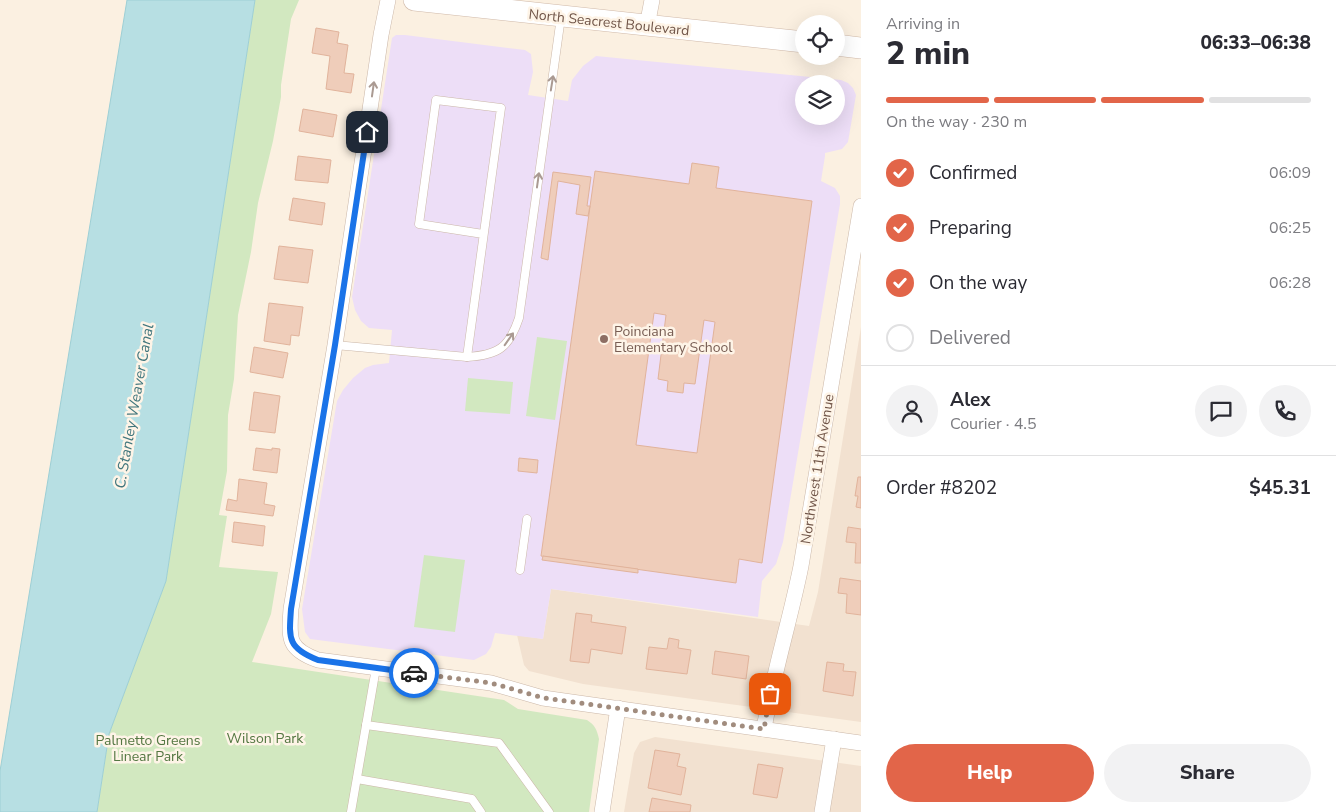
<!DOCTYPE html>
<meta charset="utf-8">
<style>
body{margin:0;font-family:"Nunito Sans",sans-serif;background:#f2f2f3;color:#2b2b33;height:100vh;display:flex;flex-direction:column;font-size:19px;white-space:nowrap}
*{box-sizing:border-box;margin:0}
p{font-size:16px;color:#7c7c81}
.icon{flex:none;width:28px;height:28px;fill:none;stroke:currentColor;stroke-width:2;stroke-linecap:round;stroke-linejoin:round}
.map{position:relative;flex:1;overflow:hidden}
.sheet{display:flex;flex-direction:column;background:#fff;width:475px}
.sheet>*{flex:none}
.tools{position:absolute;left:795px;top:15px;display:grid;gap:10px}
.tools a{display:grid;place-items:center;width:50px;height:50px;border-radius:50%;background:#fff;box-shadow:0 5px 20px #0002;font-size:25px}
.pin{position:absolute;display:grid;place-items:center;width:42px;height:42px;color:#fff;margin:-21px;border-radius:10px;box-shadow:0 2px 8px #0006}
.courier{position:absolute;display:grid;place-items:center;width:50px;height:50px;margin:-25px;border:4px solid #1a73e8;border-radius:50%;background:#fff;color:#222;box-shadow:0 1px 6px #0007}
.overview em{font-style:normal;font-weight:800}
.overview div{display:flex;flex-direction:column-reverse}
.overview{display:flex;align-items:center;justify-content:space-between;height:85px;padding:0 25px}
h1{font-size:32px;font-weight:800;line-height:38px}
.bar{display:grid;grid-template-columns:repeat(4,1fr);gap:8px 5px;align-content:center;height:60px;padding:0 25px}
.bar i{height:6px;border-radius:4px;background:#e1e1e2}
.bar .active{background:#e26549}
.bar p{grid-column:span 4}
.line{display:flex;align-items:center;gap:12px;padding:0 25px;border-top:1px solid #e1e1e2}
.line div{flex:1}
.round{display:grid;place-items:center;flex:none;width:52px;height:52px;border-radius:26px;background:#f2f2f3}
ol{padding:0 25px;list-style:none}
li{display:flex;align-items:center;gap:15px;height:55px}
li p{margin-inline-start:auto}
li .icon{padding:5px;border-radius:50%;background:#e26549;color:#fff;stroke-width:4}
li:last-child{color:#7c7c81}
li i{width:28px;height:28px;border:2px solid #e1e1e2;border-radius:50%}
.action{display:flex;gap:10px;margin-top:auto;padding:10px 25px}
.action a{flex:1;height:58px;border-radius:30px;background:#e26549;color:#fff;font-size:20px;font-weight:800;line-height:58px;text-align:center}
.action a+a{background:#f2f2f3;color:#2b2b33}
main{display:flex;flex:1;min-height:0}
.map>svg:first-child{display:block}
</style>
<main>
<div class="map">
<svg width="861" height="812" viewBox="0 0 861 812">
<rect width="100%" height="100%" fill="#fbf0e1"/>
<g fill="#f2e1d0">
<polygon points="861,327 861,722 583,684 529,671 524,665 517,635 543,639 551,589 809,626 818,592"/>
<polygon points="655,737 861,766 861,812 624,812 634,753 640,742"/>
</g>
<path fill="#eddef7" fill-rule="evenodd" d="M396,35H405L525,50L531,54L533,72L528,95L568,101L572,80L583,66L596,56L841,80L848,83L853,88L856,95L848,142L842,149L825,153V156L821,181L835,188L840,196V204L783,542L776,564L762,581L758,617L551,589L543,639L495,633L491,647L486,654L474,660L310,639L305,632L302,609L337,401L343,390L353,378L365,368L373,365L389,363L392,330L369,328L361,321L355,310L352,297L392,38ZM804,84H836V116H804Z"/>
<g fill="#d2e8c0">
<path d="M255,0H299L291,19L281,85V97L273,141L258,203L251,252L238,315L234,379L228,415L227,471L219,515L227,516L219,567L278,572L271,614L252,662L504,700L518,709L587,720C595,725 597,730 599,739L589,812H97L109,734L166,581Z"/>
<polygon points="537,337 567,341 555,420 526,416"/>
<polygon points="468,378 513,382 510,414 465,411"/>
<polygon points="424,555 465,560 455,632 414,627"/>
</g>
<polygon fill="#b7dfe3" stroke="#9dcfd5" points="127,0 255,0 166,581 109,734 97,812 0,812 0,771"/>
<g fill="#efcdba" stroke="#e1b39b" fill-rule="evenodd">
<polygon points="316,28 339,32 337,43 348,45 344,73 354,74 351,93 326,89 330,56 312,53"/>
<polygon points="303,109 337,115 333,137 299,131"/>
<polygon points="298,156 331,160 328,183 295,180"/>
<path d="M692,163L719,167L716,188L812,201L762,563L739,559L736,583L541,556L595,171L689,184ZM654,313L666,315L658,379L668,381L667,391L683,393L684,383L695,384L704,320L715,322L697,453L636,445Z"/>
<polygon points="553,172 591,177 587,206 590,206 588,216 576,214 580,185 558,181 548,260 541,258"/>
<polygon points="293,198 325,203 322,225 289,220"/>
<polygon points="279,246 313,250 308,283 274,279"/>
<polygon points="269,303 303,307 299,336 291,335 290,345 264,341"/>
<polygon points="254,347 288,353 283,378 250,372"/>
<polygon points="254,392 280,396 275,433 249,430"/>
<polygon points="256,448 272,450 272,448 280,449 277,473 253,470"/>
<polygon points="519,458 538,460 537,473 518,471"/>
<polygon points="858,477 861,477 861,508 856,507 858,496 855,496"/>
<polygon points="239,479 267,483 264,504 275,506 273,516 226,510 228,499 237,501"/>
<polygon points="234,522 265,526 263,546 232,542"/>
<polygon points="848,527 861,529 861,563 855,563 856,543 846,542"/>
<polygon points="543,556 638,569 638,573 542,560"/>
<polygon points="840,578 861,581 861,615 846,613 847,594 838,593"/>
<polygon points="576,613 592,615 591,622 626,627 622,654 591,649 589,663 570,661"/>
<polygon points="669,638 679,640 678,648 691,650 687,674 646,669 649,647 667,649"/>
<polygon points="715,651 749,656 746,679 712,674"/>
<polygon points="827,662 844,664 843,671 856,672 853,696 823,691"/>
<polygon points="655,750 680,754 677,766 686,768 681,795 648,788"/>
<polygon points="758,764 783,768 777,798 753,794"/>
<polygon points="652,798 691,805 690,812 649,812"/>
</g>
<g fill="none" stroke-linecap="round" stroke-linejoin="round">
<g stroke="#cbb7a8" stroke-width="9">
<g id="lane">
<path d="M335,345L467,357C498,355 509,348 519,318L561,17"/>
<polyline points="467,357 501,108 436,100 419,224 483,234"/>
<polyline points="520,570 527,519"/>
<polyline points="366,725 499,743 549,812"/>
<polyline points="357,779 472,799 481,812"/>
<polyline points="351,812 376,668"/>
</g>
</g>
<g stroke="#cbb7a8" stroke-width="16">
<g id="street">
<path d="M388,0L381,35L335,345L291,609C289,638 287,649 318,660L491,683L543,698L861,743"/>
<polyline points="647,26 652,0"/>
<path d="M764,729C773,674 790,621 801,566L861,206"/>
<polyline points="602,812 618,708"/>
<polyline points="822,812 834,739"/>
</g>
</g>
<g stroke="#d0b9a9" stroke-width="22">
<g id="secondary">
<polyline points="414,0 804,42"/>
<polyline points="836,45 861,48"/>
</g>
</g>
<use href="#lane" stroke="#fff" stroke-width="8"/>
<use href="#street" stroke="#fff" stroke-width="15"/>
<use href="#secondary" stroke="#fff" stroke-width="21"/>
</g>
<defs><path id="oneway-shaft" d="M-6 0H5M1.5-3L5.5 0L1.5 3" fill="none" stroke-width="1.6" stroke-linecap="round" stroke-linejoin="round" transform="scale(1.25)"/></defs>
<g stroke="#aa9a92">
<use href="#oneway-shaft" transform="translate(552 83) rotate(-81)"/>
<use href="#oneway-shaft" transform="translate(373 89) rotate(-82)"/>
<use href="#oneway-shaft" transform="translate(538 180) rotate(-82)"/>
<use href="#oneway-shaft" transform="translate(509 339) rotate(-55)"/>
</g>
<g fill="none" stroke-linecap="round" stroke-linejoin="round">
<polyline stroke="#a18c7e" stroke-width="5" stroke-dasharray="0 9" points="414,673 491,683 544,698 764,729 770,694"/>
<path stroke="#1a73e8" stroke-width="6" d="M367,132L335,345L291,609C289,638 287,648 318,660L414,673"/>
</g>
<circle fill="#8d6e63" stroke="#fef4e7" stroke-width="2" cx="604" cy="339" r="5"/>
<g text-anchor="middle" stroke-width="5" stroke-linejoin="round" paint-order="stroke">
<g font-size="14" fill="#715649" stroke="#fef4e7">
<text transform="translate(609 22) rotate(6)" y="5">North Seacrest Boulevard</text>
<text transform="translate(817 469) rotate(-81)" y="5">Northwest 11th Avenue</text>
</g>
<g font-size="14" fill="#785e54" stroke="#fef4e7" text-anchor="start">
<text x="614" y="336">Poinciana<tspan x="614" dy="16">Elementary School</tspan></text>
</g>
<g font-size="14" fill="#547742" stroke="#fef4e7">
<text x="265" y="743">Wilson Park</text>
<text x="148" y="745">Palmetto Greens<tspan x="148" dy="16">Linear Park</tspan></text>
</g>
<g font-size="15" font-style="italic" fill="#41767d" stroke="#fef4e7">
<text transform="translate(134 406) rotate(-80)" y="5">C. Stanley Weaver Canal</text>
</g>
</g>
</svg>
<div class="tools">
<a><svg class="icon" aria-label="locate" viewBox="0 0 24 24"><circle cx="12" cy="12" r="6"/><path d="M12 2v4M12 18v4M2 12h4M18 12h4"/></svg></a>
<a><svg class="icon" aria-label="layers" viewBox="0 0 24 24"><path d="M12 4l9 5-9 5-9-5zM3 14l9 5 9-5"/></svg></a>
</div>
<div class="pin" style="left:770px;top:694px;background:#ea580c"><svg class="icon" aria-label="bag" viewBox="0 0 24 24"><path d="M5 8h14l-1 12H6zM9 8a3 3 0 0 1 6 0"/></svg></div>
<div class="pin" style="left:367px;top:132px;background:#1f2937"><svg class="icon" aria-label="home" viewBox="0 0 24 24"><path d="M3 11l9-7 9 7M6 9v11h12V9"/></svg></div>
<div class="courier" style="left:414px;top:673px"><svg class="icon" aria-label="car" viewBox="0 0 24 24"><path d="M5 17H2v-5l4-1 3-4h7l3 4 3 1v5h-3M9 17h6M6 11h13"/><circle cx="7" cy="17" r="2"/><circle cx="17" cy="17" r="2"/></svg></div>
</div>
<section class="sheet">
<div class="overview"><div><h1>2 min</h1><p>Arriving in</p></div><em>06:33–06:38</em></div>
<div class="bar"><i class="active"></i><i class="active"></i><i class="active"></i><i></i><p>On the way · 230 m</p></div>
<ol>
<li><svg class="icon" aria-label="check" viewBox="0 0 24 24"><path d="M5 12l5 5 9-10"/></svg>Confirmed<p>06:09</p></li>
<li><svg class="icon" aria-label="check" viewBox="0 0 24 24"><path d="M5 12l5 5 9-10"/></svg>Preparing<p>06:25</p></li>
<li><svg class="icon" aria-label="check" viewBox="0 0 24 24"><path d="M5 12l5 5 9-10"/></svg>On the way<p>06:28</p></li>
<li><i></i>Delivered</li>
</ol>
<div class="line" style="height:90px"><a class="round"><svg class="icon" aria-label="person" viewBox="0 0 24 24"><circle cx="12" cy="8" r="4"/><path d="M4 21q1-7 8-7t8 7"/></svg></a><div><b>Alex</b><p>Courier · 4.5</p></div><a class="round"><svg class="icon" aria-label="chat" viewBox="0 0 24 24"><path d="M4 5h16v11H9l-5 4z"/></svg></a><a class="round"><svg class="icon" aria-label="phone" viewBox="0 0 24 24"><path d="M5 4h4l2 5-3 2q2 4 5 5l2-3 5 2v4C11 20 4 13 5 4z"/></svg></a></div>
<div class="line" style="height:65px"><div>Order #8202</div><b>$45.31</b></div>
<div class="action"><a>Help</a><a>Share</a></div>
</section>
</main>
